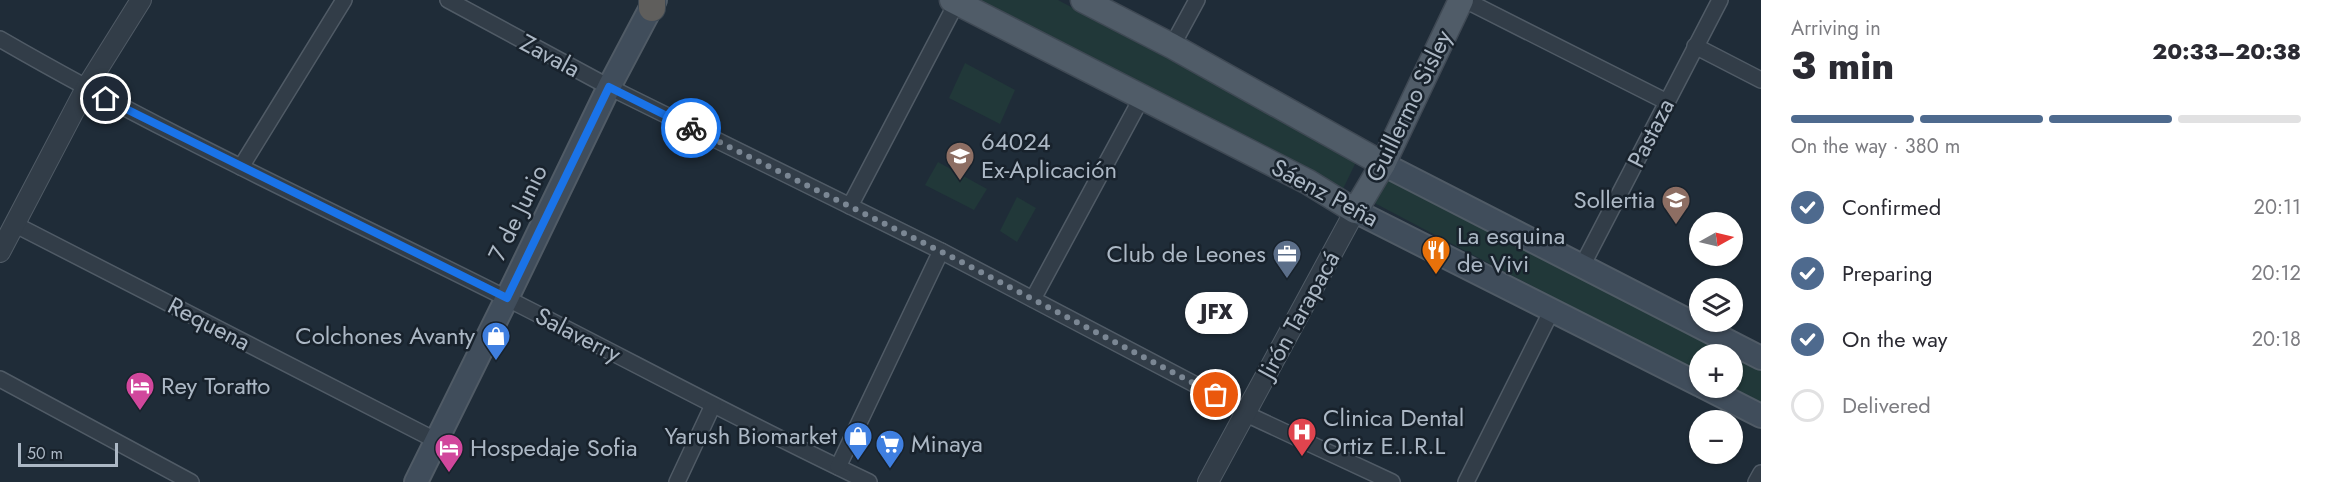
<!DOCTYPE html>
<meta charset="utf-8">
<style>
body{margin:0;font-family:Jost,sans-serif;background:#f2f2f3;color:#2b2b33;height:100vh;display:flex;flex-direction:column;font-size:22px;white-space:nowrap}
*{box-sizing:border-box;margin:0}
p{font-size:20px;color:#7c7c81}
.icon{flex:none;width:33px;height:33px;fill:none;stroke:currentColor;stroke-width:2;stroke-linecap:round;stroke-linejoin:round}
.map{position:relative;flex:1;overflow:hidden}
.panel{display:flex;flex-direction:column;background:#fff;width:570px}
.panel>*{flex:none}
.needle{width:39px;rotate:82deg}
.controls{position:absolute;left:1689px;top:212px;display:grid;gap:12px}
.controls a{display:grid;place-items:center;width:54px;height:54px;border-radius:50%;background:#fff;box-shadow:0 2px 4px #0004;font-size:30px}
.scale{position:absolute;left:18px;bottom:15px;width:100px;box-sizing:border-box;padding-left:6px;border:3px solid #acb8c5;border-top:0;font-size:16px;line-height:21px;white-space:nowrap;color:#acb8c5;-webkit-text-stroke:4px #18222c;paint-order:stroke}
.pin{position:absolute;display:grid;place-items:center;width:51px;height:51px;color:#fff;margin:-26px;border:3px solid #fff;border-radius:50%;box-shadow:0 2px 6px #0007}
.courier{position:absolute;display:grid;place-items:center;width:60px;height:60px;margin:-30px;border:4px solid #1a73e8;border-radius:50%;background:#fff;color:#222;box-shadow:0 2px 8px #0007}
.bubble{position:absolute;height:42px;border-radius:21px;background:#fff;box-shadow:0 2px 4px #0004;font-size:20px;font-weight:800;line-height:42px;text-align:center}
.headline em{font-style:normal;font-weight:800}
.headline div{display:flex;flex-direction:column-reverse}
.headline{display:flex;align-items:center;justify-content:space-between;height:102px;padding:0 30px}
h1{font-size:39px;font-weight:800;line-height:45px}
.bar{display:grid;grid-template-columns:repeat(4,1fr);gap:9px 6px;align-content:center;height:72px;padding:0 30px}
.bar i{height:8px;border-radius:4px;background:#e1e1e2}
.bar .on{background:#4e6a8e}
.bar p{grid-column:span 4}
ol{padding:0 30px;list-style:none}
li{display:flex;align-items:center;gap:18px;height:66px}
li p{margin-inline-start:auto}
li .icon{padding:6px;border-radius:50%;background:#4e6a8e;color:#fff;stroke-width:4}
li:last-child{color:#7c7c81}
li i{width:33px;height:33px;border:3px solid #e1e1e2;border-radius:50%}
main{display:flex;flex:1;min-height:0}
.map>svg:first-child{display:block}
</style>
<main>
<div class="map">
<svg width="1761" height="482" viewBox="0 0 1761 482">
<rect width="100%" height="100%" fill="#1f2c38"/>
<g fill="#213839">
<polygon points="972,0 1058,0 1357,160 1343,189"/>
<polygon points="965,63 1015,90 1000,124 949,98"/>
<polygon points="938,162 987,189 974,210 925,185"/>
<polygon points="1377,173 1728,354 1700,354 1699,374 1365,198"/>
<polygon points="1017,197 1036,208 1017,242 1000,231"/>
<polygon points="1733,356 1761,371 1761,407 1723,387 1732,387"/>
</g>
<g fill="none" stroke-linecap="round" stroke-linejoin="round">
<g stroke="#505b66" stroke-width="18">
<g id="minor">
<polyline points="448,0 609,87 941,251 1236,406 1244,413 1392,482"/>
<polyline points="1465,0 1667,102"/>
<path d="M0,39C164,134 337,213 506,298C627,359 746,424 869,482"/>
<polyline points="1172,46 1197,0"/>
<polyline points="1695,46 1761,80"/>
<polyline points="241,167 344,0"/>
<polyline points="850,206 958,0"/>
<polyline points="14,224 437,441"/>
<polyline points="1582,266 1720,0"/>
<polyline points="1033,299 1141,99"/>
<polyline points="0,379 191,482"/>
<polyline points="838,467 941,251"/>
<polyline points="677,482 713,405"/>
<polyline points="1466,482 1552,310"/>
<polyline points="1756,482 1761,473"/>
</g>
</g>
<g stroke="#505b66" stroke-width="22">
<g id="tertiary">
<polyline points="0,252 86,88 141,0"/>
<polyline points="1208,482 1355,211"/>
</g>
</g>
<g stroke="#505b66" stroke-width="26">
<g id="secondary">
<polyline points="1383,164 1761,358"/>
<polyline points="1355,211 1700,385"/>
<polyline points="1704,387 1761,416"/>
<polyline points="416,482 507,298 609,87 655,0"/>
</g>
</g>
<g stroke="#3f4954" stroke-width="27">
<g id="primary">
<polyline points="952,0 1308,182 1355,211 1383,164 1461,0"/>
<polyline points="1083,0 1172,46 1383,164"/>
</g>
</g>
<g stroke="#3d4852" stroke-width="28">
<polyline id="trunk" points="652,8 652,0"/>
</g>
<use href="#minor" stroke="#323d48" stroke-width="15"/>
<use href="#tertiary" stroke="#323d48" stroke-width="20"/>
<use href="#secondary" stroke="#404d5b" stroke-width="22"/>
<use href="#primary" stroke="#505c68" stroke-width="24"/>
<use href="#trunk" stroke="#5f5e5c" stroke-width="26"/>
</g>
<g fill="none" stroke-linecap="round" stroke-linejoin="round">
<polyline stroke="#7b8794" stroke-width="6" stroke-dasharray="0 10.8" points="691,128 956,259 1216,395"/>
<polyline stroke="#1a73e8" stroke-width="8" points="106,99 507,298 609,87 691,128"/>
</g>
<defs>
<g id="university-pin" transform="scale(1.5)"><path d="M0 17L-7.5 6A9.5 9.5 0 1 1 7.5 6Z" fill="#8d6e63" stroke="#18222c"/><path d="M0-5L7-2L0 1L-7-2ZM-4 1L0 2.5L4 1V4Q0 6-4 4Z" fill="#fff"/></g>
<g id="school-pin" transform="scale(1.5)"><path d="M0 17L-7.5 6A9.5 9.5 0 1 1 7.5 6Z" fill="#8d6e63" stroke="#18222c"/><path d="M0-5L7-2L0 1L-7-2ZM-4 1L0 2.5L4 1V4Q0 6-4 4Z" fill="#fff"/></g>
<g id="restaurant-pin" transform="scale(1.5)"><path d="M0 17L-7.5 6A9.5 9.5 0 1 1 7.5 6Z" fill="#e8710a" stroke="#18222c"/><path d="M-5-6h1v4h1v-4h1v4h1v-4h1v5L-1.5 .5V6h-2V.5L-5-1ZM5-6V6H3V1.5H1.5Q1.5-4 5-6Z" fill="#fff"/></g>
<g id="office-pin" transform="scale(1.5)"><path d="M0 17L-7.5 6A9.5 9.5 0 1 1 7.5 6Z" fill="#5c6f8a" stroke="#18222c"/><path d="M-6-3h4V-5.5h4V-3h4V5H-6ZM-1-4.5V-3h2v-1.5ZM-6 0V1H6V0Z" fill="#fff"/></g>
<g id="shop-pin" transform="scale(1.5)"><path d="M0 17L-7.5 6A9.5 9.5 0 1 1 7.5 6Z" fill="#3f7fe0" stroke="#18222c"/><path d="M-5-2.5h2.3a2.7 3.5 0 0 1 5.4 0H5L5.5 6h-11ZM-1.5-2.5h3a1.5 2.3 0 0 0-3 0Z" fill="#fff"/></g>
<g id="hotel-pin" transform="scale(1.5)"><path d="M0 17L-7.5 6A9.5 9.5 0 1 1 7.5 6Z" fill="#d1479c" stroke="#18222c"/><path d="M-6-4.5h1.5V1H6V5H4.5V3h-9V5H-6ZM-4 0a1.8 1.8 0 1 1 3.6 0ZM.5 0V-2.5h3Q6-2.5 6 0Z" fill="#fff"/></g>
<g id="hospital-pin" transform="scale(1.5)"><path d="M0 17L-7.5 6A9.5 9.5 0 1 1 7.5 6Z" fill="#e0444e" stroke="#18222c"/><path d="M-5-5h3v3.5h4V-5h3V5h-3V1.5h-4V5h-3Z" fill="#fff"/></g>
<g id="supermarket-pin" transform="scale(1.5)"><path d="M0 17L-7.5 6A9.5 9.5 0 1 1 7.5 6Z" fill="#3f7fe0" stroke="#18222c"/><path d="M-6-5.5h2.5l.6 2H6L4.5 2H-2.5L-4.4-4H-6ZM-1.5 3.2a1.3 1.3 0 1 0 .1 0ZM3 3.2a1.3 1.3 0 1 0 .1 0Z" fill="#fff"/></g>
</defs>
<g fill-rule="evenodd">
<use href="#university-pin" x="960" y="156"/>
<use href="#school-pin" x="1676" y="200"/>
<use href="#restaurant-pin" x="1436" y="250"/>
<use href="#office-pin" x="1287" y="254"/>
<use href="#shop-pin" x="496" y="336"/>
<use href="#hotel-pin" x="140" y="386"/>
<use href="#hospital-pin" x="1302" y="432"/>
<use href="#shop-pin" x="858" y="436"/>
<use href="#supermarket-pin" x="890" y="444"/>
<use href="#hotel-pin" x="449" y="448"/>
</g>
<g text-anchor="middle" stroke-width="5" stroke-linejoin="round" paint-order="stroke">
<g font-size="24" fill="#acb8c5" stroke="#18222c">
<text transform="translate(550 56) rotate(28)" y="8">Zavala</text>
<text transform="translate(1409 106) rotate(-64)" y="8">Guillermo Sisley</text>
<text transform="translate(1651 133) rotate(-63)" y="8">Pastaza</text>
<text transform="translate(1325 193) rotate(28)" y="8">Sáenz Peña</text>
<text transform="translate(518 213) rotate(-64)" y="8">7 de Junio</text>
<text transform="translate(1299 315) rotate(-61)" y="8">Jirón Tarapacá</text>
<text transform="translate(209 324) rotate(27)" y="8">Requena</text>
<text transform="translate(578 335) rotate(27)" y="8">Salaverry</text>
</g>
<g font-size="24" fill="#acb8c5" stroke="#18222c" text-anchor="start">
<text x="981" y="150">64024<tspan x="981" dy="28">Ex-Aplicación</tspan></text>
<text x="1655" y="208" text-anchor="end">Sollertia</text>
<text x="1457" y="244">La esquina<tspan x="1457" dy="28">de Vivi</tspan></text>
<text x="1266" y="262" text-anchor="end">Club de Leones</text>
<text x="475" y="344" text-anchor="end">Colchones Avanty</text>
<text x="161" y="394">Rey Toratto</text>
<text x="1323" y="426">Clinica Dental<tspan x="1323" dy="28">Ortiz E.I.R.L</tspan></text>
<text x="837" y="444" text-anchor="end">Yarush Biomarket</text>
<text x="911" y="452">Minaya</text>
<text x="470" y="456">Hospedaje Sofia</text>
</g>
</g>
</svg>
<div class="controls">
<a><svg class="needle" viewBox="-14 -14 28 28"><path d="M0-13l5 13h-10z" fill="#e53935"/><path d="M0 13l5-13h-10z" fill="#7c7c81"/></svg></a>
<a><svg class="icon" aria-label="layers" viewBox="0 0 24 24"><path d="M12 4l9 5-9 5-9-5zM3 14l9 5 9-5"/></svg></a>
<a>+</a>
<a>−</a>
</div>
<div class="scale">50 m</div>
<div class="pin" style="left:1216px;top:395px;background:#ea580c"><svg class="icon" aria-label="bag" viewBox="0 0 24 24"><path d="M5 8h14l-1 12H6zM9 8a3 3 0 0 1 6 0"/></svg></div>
<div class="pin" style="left:106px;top:99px;background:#1f2937"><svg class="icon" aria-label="home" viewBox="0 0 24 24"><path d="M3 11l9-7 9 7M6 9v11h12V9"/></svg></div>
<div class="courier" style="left:691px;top:128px"><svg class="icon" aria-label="bike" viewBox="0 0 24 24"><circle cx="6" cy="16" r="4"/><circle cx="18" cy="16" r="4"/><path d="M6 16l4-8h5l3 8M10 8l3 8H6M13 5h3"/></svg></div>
<div class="bubble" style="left:1185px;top:292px;width:63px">JFX</div>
</div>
<section class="panel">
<div class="headline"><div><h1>3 min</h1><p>Arriving in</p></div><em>20:33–20:38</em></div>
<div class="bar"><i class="on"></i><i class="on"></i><i class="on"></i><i></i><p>On the way · 380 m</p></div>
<ol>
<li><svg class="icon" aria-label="check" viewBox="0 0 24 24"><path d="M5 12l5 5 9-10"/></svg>Confirmed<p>20:11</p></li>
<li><svg class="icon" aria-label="check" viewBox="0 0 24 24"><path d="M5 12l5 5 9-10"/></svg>Preparing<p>20:12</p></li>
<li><svg class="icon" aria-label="check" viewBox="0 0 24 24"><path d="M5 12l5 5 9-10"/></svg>On the way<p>20:18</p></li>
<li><i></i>Delivered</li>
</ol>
</section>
</main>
